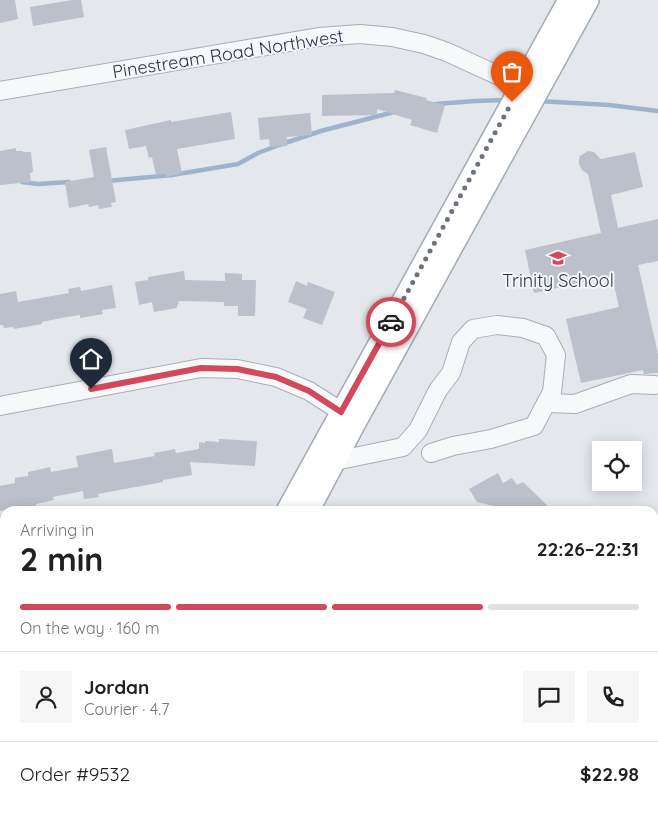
<!DOCTYPE html>
<meta charset="utf-8">
<style>
body{margin:0;font-family:Quicksand,sans-serif;background:#f6f6f6;color:#202124;height:100vh;display:flex;flex-direction:column;font-size:19px;white-space:nowrap}
*{box-sizing:border-box;margin:0}
p{font-size:16px;color:#757577}
.icon{flex:none;width:28px;height:28px;fill:none;stroke:currentColor;stroke-width:2;stroke-linecap:round;stroke-linejoin:round}
.map{position:relative;flex:1;overflow:hidden}
.side{position:absolute;left:0px;top:506px;width:659px;height:311px;display:flex;flex-direction:column;background:#fff;border-radius:15px 15px 0 0;box-shadow:0 2px 12px #0003}
.side>*{flex:none}
.buttons{position:absolute;left:592px;top:441px;display:grid;gap:10px}
.buttons a{display:grid;place-items:center;width:50px;height:50px;border-radius:0px;background:#fff;box-shadow:0 2px 12px #0003;font-size:25px}
.pin{position:absolute;display:grid;place-items:center;width:42px;height:42px;color:#fff;margin:-51px -21px;border-radius:50% 50% 50% 0;rotate:-45deg;box-shadow:0 0 5px #0007}
.pin .icon{rotate:45deg}
.courier{position:absolute;display:grid;place-items:center;width:50px;height:50px;margin:-25px;border:4px solid #d1495b;border-radius:50%;background:#fff;color:#222;box-shadow:0 1px 6px #0007}
.headline em{font-style:normal;font-weight:700}
.headline div{display:flex;flex-direction:column-reverse}
.headline{display:flex;align-items:center;justify-content:space-between;height:85px;padding:0 20px}
h1{font-size:32px;font-weight:700;line-height:38px}
.bar{display:grid;grid-template-columns:repeat(4,1fr);gap:8px 5px;align-content:center;height:60px;padding:0 20px}
.bar i{height:6px;border-radius:4px;background:#e0e0e0}
.bar .selected{background:#d1495b}
.bar p{grid-column:span 4}
.line{display:flex;align-items:center;gap:12px;padding:0 20px;border-top:1px solid #e0e0e0}
.line div{flex:1}
.round{display:grid;place-items:center;flex:none;width:52px;height:52px;border-radius:0px;background:#f6f6f6}
.map>svg:first-child{display:block}
</style>
<div class="map">
<svg width="658" height="817" viewBox="0 0 658 817">
<rect width="100%" height="100%" fill="#e4e7ec"/>
<polygon fill="#d2d6de" points="90,812 447,812 455,817 88,817"/>
<g fill="none" stroke-linecap="round" stroke-linejoin="round">
<g stroke="#9fb4cc" stroke-width="4.5">
<polyline points="538,101 609,105 658,111"/>
<polyline points="436,104 475,101 506,100"/>
<polyline points="107,181 172,175 238,164 258,153 279,145 321,131 394,112"/>
<polyline points="22,182 38,184 69,182"/>
</g>
</g>
<g fill="#bbc0ca">
<polygon points="0,0 15,0 18,19 0,23"/>
<polygon points="72,0 81,0 84,17 33,26 30,7"/>
<polygon points="395,90 427,98 426,100 445,105 437,133 410,125 412,120 377,109 377,115 322,116 322,95 394,93"/>
<polygon points="231,112 235,139 177,149 182,173 166,177 166,173 156,175 152,157 149,158 146,146 129,149 125,130 171,120 171,122"/>
<polygon points="310,113 312,135 287,137 287,146 270,147 269,139 260,140 258,118"/>
<polygon points="106,147 116,202 111,203 112,207 99,209 98,205 89,207 88,204 69,208 65,182 94,177 89,150"/>
<polygon points="16,148 16,151 23,151 23,152 31,152 33,172 30,173 31,182 0,185 0,151"/>
<polygon points="588,151 594,152 601,159 635,152 643,187 611,195 618,228 658,219 658,261 638,265 658,354 658,373 644,374 643,370 581,383 566,319 619,307 612,276 534,293 525,250 601,233 588,174 582,170 579,164 579,160 580,156"/>
<polygon points="184,271 185,280 225,281 225,273 242,274 242,280 256,280 255,316 238,316 238,306 224,306 224,302 178,301 179,304 177,305 177,308 154,312 152,302 139,305 135,282 148,280 148,277"/>
<polygon points="296,281 307,286 308,282 335,292 322,325 303,318 307,309 288,302"/>
<polygon points="112,285 116,308 102,310 103,314 80,318 80,315 61,318 42,322 42,324 14,329 13,327 4,328 3,325 0,325 0,294 16,291 18,302 69,293 68,289 80,287 81,291"/>
<polygon points="219,439 257,441 255,466 190,462 192,475 163,480 163,482 98,494 99,497 84,499 83,491 53,497 54,500 36,504 36,509 24,511 21,511 20,507 0,511 0,486 15,483 15,478 28,476 28,472 50,467 51,472 78,467 76,456 112,449 114,463 155,456 154,453 175,449 176,453 199,449 199,442 205,443 205,441 219,442"/>
<polygon points="498,473 503,483 512,478 517,485 523,482 553,511 510,511 510,507 494,506 477,502 469,489"/>
</g>
<g fill="none" stroke-linecap="round" stroke-linejoin="round">
<g stroke="#a9aeb7" stroke-width="20">
<g id="minor">
<polyline points="0,91 319,37 360,34 392,37 424,44 447,52 534,92"/>
<polyline points="546,403 575,404 631,384 655,385"/>
<polyline points="0,406 201,368 237,369 276,377 309,391 353,419"/>
<polyline points="335,461 403,447 418,430 438,390 451,373 461,342 473,329 497,325 523,328 546,336 556,355 552,392 534,426 491,439 453,446 431,453"/>
<polyline points="429,812 437,817"/>
<polyline points="462,812 469,817"/>
<polyline points="554,812 556,817"/>
<polyline points="526,817 532,812"/>
</g>
</g>
<g stroke="#a3abb8" stroke-width="24">
<g id="major">
<polyline points="287,511 569,0"/>
<polyline points="308,511 356,421 588,0"/>
<polyline points="117,817 119,812"/>
<polyline points="138,817 140,812"/>
</g>
</g>
<use href="#minor" stroke="#f7f8fa" stroke-width="18"/>
<use href="#major" stroke="#fff" stroke-width="21"/>
</g>
<g fill="none" stroke-linecap="round" stroke-linejoin="round">
<polyline stroke="#6c737f" stroke-width="5" stroke-dasharray="0 9" points="391,322 512,102"/>
<polyline stroke="#d1495b" stroke-width="6" points="91,389 201,368 237,369 276,377 309,391 341,412 391,322"/>
</g>
<defs>
<g id="school-bare" transform="scale(1.35)"><path d="M0-5L7-2L0 1L-7-2ZM-4 1L0 2.5L4 1V4Q0 6-4 4Z" fill="#d1495b" stroke="#f4f6f9" stroke-width="2.5" paint-order="stroke"/></g>
</defs>
<g fill-rule="evenodd">
<use href="#school-bare" x="558" y="258"/>
</g>
<g text-anchor="middle" stroke-width="4" stroke-linejoin="round" paint-order="stroke">
<g font-size="18" fill="#2b3445" stroke="#f4f6f9">
<text transform="translate(228 54) rotate(-9)" y="6">Pinestream Road Northwest</text>
</g>
<g font-size="18" fill="#2b3445" stroke="#f4f6f9">
<text x="558" y="287">Trinity School</text>
</g>
</g>
</svg>
<div class="buttons">
<a><svg class="icon" aria-label="locate" viewBox="0 0 24 24"><circle cx="12" cy="12" r="6"/><path d="M12 2v4M12 18v4M2 12h4M18 12h4"/></svg></a>
</div>
<div class="pin" style="left:512px;top:102px;background:#ea580c"><svg class="icon" aria-label="bag" viewBox="0 0 24 24"><path d="M5 8h14l-1 12H6zM9 8a3 3 0 0 1 6 0"/></svg></div>
<div class="pin" style="left:91px;top:389px;background:#1f2937"><svg class="icon" aria-label="home" viewBox="0 0 24 24"><path d="M3 11l9-7 9 7M6 9v11h12V9"/></svg></div>
<div class="courier" style="left:391px;top:322px"><svg class="icon" aria-label="car" viewBox="0 0 24 24"><path d="M5 17H2v-5l4-1 3-4h7l3 4 3 1v5h-3M9 17h6M6 11h13"/><circle cx="7" cy="17" r="2"/><circle cx="17" cy="17" r="2"/></svg></div>
<section class="side">
<div class="headline"><div><h1>2 min</h1><p>Arriving in</p></div><em>22:26–22:31</em></div>
<div class="bar"><i class="selected"></i><i class="selected"></i><i class="selected"></i><i></i><p>On the way · 160 m</p></div>
<div class="line" style="height:90px"><a class="round"><svg class="icon" aria-label="person" viewBox="0 0 24 24"><circle cx="12" cy="8" r="4"/><path d="M4 21q1-7 8-7t8 7"/></svg></a><div><b>Jordan</b><p>Courier · 4.7</p></div><a class="round"><svg class="icon" aria-label="chat" viewBox="0 0 24 24"><path d="M4 5h16v11H9l-5 4z"/></svg></a><a class="round"><svg class="icon" aria-label="phone" viewBox="0 0 24 24"><path d="M5 4h4l2 5-3 2q2 4 5 5l2-3 5 2v4C11 20 4 13 5 4z"/></svg></a></div>
<div class="line" style="height:65px"><div>Order #9532</div><b>$22.98</b></div>
</section>
</div>
